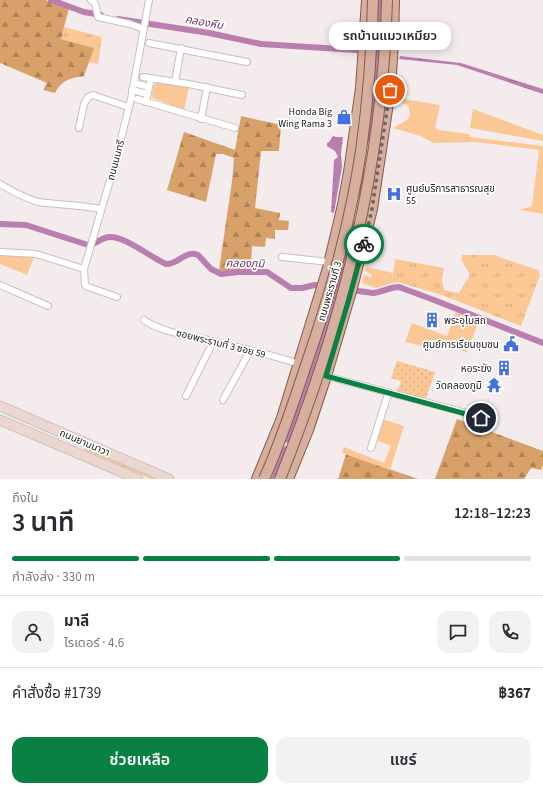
<!DOCTYPE html>
<html lang="th">
<meta charset="utf-8">
<style>
body{margin:0;font-family:"Source Sans 3","Noto Sans Thai",sans-serif;background:#f2f2f3;color:#2b2b33;height:100vh;display:flex;flex-direction:column;font-size:15px;white-space:nowrap}
*{box-sizing:border-box;margin:0}
p{font-size:13px;color:#7c7c81}
.icon{flex:none;width:22px;height:22px;fill:none;stroke:currentColor;stroke-width:2;stroke-linecap:round;stroke-linejoin:round}
.map{position:relative;height:479px;overflow:hidden}
.drawer{display:flex;flex-direction:column;background:#fff;flex:1}
.drawer>*{flex:none}
.pin{position:absolute;display:grid;place-items:center;width:34px;height:34px;color:#fff;margin:-17px;border:2px solid #fff;border-radius:50%;box-shadow:0 1px 4px #0007}
.courier{position:absolute;display:grid;place-items:center;width:40px;height:40px;margin:-20px;border:3px solid #0b8043;border-radius:50%;background:#fff;color:#222;box-shadow:0 1px 5px #0007}
.bubble{position:absolute;height:28px;border-radius:12px;background:#fff;box-shadow:0 2px 10px #0003;font-size:13px;font-weight:600;line-height:28px;text-align:center}
.headline em{font-style:normal;font-weight:600}
.headline div{display:flex;flex-direction:column-reverse}
.headline{display:flex;align-items:center;justify-content:space-between;height:68px;padding:0 12px}
h1{font-size:26px;font-weight:600;line-height:30px}
.bar{display:grid;grid-template-columns:repeat(4,1fr);gap:6px 4px;align-content:center;height:48px;padding:0 12px}
.bar i{height:5px;border-radius:3px;background:#e1e1e2}
.bar .active{background:#0b8043}
.bar p{grid-column:span 4}
.line{display:flex;align-items:center;gap:10px;padding:0 12px;border-top:1px solid #e1e1e2}
.line div{flex:1}
.round{display:grid;place-items:center;flex:none;width:42px;height:42px;border-radius:12px;background:#f2f2f3}
.button{display:flex;gap:8px;margin-top:auto;padding:8px 12px}
.button a{flex:1;height:46px;border-radius:12px;background:#0b8043;color:#fff;font-size:16px;font-weight:600;line-height:46px;text-align:center}
.button a+a{background:#f2f2f3;color:#2b2b33}
.map>svg:first-child{display:block}
</style>
<div class="map">
<svg width="543" height="479" viewBox="0 0 543 479">
<defs>
<pattern id="grass-tufts" width="24" height="20" patternUnits="userSpaceOnUse"><rect width="24" height="20" fill="#fbc794"/><path d="M3 7l-1-3M5 7V3M7 7l1-3M15 17l-1-3M17 17v-4M19 17l1-3" fill="none" stroke="#d7ab7f"/></pattern>
<pattern id="forest-firs" width="22" height="20" patternUnits="userSpaceOnUse"><rect width="22" height="20" fill="#d8a16a"/><path d="M5 1l3.5 6h-7zM16 11l3.5 6h-7z" fill="#af8357"/></pattern>
<pattern id="park-dots" width="8" height="8" patternUnits="userSpaceOnUse"><rect width="8" height="8" fill="#fbc794"/><path d="M2 2h.1M6 6h.1" fill="none" stroke="#d7ab7f" stroke-width="1.8" stroke-linecap="round"/></pattern>
<pattern id="water-ripples" width="26" height="14" patternUnits="userSpaceOnUse"><rect width="26" height="14" fill="#bb7faf"/><path d="M2 4q2-2 4 0t4 0M15 11q2-2 4 0t4 0" fill="none" stroke="#98688e"/></pattern>
</defs>
<rect width="100%" height="100%" fill="#f4ecec"/>
<g fill="url(#grass-tufts)">
<polygon points="64,27 102,37 98,64 89,62 94,48 61,39"/>
<polygon points="462,255 493,255 538,270 540,275 521,326 442,295 398,282 392,283 395,259 444,268 442,280 444,290 459,293 470,275 462,261"/>
<polygon points="85,447 157,479 151,479 85,451 84,449"/>
</g>
<g fill="url(#forest-firs)">
<path d="M0,0H45L69,8L61,39L94,48L84,76C70,78 62,80 55,93L43,90L47,83L0,63Z"/>
<polygon points="241,116 281,125 279,151 261,151 255,208 280,213 279,220 289,221 288,230 275,230 275,239 266,238 265,247 252,246 251,269 224,271 219,270 232,181 234,158 223,154 216,154 206,202 167,190 184,132 235,150"/>
<polygon points="457,419 543,451 543,465 541,470 531,468 524,479 435,479"/>
<polygon points="346,454 418,479 338,479"/>
</g>
<polygon fill="url(#park-dots)" points="397,361 435,372 425,401 397,393 401,381 391,378"/>
<g fill="#fbc794">
<polygon points="157,83 189,87 184,110 153,98 152,95 154,85"/>
<polygon points="397,98 440,105 435,128 439,130 469,134 470,137 543,146 543,214 519,210 532,206 539,150 476,142 434,143 420,136 393,128 407,120 410,115 408,105 400,102"/>
<polygon points="473,109 543,135 543,141 470,128"/>
<polygon points="0,254 32,256 34,257 27,275 0,264"/>
<polygon points="366,267 393,273 392,283 376,288 362,283 364,274 371,278 372,275 365,271"/>
<polygon points="456,312 479,321 467,352 435,343 429,348 405,342 412,323 447,336"/>
<polygon points="382,419 404,426 390,470 342,453 344,447 384,463 391,446 376,440"/>
</g>
<g fill="url(#water-ripples)">
<polygon points="400,56 461,63 543,89 543,94 457,65 399,59"/>
<polygon points="333,136 336,137 343,137 341,154 342,167 334,213 331,212 334,160 338,157 335,151 327,146 327,143 329,142"/>
</g>
<g fill="none" stroke-linecap="round" stroke-linejoin="round">
<g stroke="#bb7faf" stroke-width="6">
<polyline points="51,0 84,12 101,15"/>
<polyline points="118,19 209,33 261,44 356,50"/>
<polyline points="370,140 378,70 380,0"/>
<polyline points="361,193 365,173"/>
<path d="M0,224L26,225L88,245C96,244 101,238 109,237C125,236 150,257 166,264C178,265 186,249 198,255L211,269L221,274L238,272H267L291,288H302L315,285L373,293C382,292 390,287 399,287L434,300L543,343"/>
<polyline points="289,441 320,350 338,288 355,224"/>
<polyline points="274,479 286,449"/>
</g>
<g stroke="#c7c0bf" stroke-width="8">
<g id="minor">
<polyline points="91,0 95,3 98,17 130,24 144,29"/>
<polyline points="149,43 247,62"/>
<polyline points="143,77 189,84 242,95"/>
<polyline points="175,82 181,48"/>
<polyline points="134,83 149,87"/>
<polyline points="132,90 147,94"/>
<polyline points="137,99 235,128"/>
<polyline points="146,102 151,78"/>
<polyline points="201,119 207,87"/>
<polyline points="79,128 84,104 88,97 93,95 128,107"/>
<path d="M0,184C12,191 26,199 39,202C60,205 81,205 101,209"/>
<polyline points="0,252 36,254 84,269"/>
<polyline points="282,257 329,262"/>
<polyline points="0,285 48,306"/>
<polyline points="117,297 88,287 85,285 84,269 113,170 131,99 149,0"/>
<path d="M144,320C159,331 185,335 203,339C235,347 268,353 299,364"/>
<polyline points="326,376 459,411 491,421"/>
<polyline points="186,396 213,342"/>
<polyline points="223,400 250,351"/>
<polyline points="371,448 388,394"/>
</g>
</g>
<g stroke="#c7c0bf" stroke-width="11">
<g id="secondary">
<polyline points="0,406 169,479"/>
<polyline points="0,420 138,479"/>
</g>
</g>
<g stroke="#875a49" stroke-width="12">
<g id="primary">
<polyline points="257,479 282,418 328,268 343,205 349,172 361,88 367,0"/>
<polyline points="288,479 308,430 326,376 352,288 372,209 390,90 393,43 394,0"/>
</g>
</g>
<use href="#minor" stroke="#fff" stroke-width="6"/>
<use href="#secondary" stroke="#ebd7cf" stroke-width="9"/>
<use href="#primary" stroke="#d7af9e" stroke-width="10"/>
<g stroke="#875a49" stroke-width="12" stroke-linecap="butt">
<g id="primary-bridge">
<path d="M264,479C281,442 293,404 306,365C330,296 350,224 361,151C368,101 372,51 373,0"/>
<path d="M280,479C342,324 383,168 387,0"/>
</g>
</g>
<use href="#primary-bridge" stroke="#d7af9e" stroke-width="10"/>
</g>
<g fill="none" stroke-linecap="round" stroke-linejoin="round">
<polyline stroke="#6d6868" stroke-width="4" stroke-dasharray="0 7.2" points="364,244 372,209 390,90"/>
<polyline stroke="#0b8043" stroke-width="5" points="364,244 349,299 326,376 481,418"/>
</g>
<defs>
<g id="shop-bare" transform="scale(1.2)"><path d="M-5-2.5h2.3a2.7 3.5 0 0 1 5.4 0H5L5.5 6h-11ZM-1.5-2.5h3a1.5 2.3 0 0 0-3 0Z" fill="#4570e2" stroke="#fff" stroke-width="2.5" paint-order="stroke"/></g>
<g id="hospital-bare" transform="scale(1.2)"><path d="M-5-5h3v3.5h4V-5h3V5h-3V1.5h-4V5h-3Z" fill="#4570e2" stroke="#fff" stroke-width="2.5" paint-order="stroke"/></g>
<g id="building-bare" transform="scale(1.2)"><path d="M-4-6H4V6H1V3H-1V6H-4ZM-2.5-4.3h1.7v1.8h-1.7ZM.8-4.3h1.7v1.8H.8ZM-2.5-1h1.7V.8h-1.7ZM.8-1h1.7V.8H.8Z" fill="#4570e2" stroke="#fff" stroke-width="2.5" paint-order="stroke"/></g>
<g id="civic-bare" transform="scale(1.2)"><path d="M-.6-6.5H3V-4.5H.6V-3L4-1V1h2V6H-6V1h2V-1L-.6-3ZM-1.2 2.5V6h2.4V2.5Z" fill="#4570e2" stroke="#fff" stroke-width="2.5" paint-order="stroke"/></g>
<g id="temple-bare" transform="scale(1.2)"><path d="M0-6L5-2H3V0L6.5 2.5H4V6H1.5V3h-3V6H-4V2.5H-6.5L-3 0V-2H-5Z" fill="#4570e2" stroke="#fff" stroke-width="2.5" paint-order="stroke"/></g>
</defs>
<g fill-rule="evenodd">
<use href="#shop-bare" x="344" y="117"/>
<use href="#hospital-bare" x="394" y="194"/>
<use href="#building-bare" x="432" y="320"/>
<use href="#civic-bare" x="511" y="344"/>
<use href="#building-bare" x="504" y="368"/>
<use href="#temple-bare" x="494" y="385"/>
</g>
<g text-anchor="middle" stroke-width="3.5" stroke-linejoin="round" paint-order="stroke">
<g font-size="10" fill="#242121" stroke="#fff" text-anchor="end">
<text x="332" y="115">Honda Big<tspan x="332" dy="12">Wing Rama 3</tspan></text>
<text x="406" y="192" text-anchor="start">ศูนย์บริการสาธารณสุข<tspan x="406" dy="12">55</tspan></text>
<text x="444" y="324" text-anchor="start">พระอุโบสถ</text>
<text x="499" y="348">ศูนย์การเรียนชุมชน</text>
<text x="492" y="372">หอระฆัง</text>
<text x="482" y="389">วัดคลองภูมิ</text>
</g>
<g font-size="10" fill="#242121" stroke="#fff">
<text transform="translate(115 160) rotate(-75)" y="4">ถนนนนทรี</text>
<text transform="translate(329 291) rotate(-74)" y="4">ถนนพระรามที่ 3</text>
<text transform="translate(221 343) rotate(14)" y="4">ซอยพระรามที่ 3 ซอย 59</text>
<text transform="translate(85 442) rotate(23)" y="4">ถนนยานนาวา</text>
</g>
<g font-size="11" font-style="italic" fill="#752d6a" stroke="#fff">
<text transform="translate(204 22) rotate(10)" y="4">คลองหีบ</text>
<text transform="translate(245 263) rotate(1)" y="4">คลองภูมิ</text>
</g>
</g>
</svg>
<div class="pin" style="left:390px;top:90px;background:#ea580c"><svg class="icon" aria-label="bag" viewBox="0 0 24 24"><path d="M5 8h14l-1 12H6zM9 8a3 3 0 0 1 6 0"/></svg></div>
<div class="pin" style="left:481px;top:418px;background:#1f2937"><svg class="icon" aria-label="home" viewBox="0 0 24 24"><path d="M3 11l9-7 9 7M6 9v11h12V9"/></svg></div>
<div class="courier" style="left:364px;top:244px"><svg class="icon" aria-label="bike" viewBox="0 0 24 24"><circle cx="6" cy="16" r="4"/><circle cx="18" cy="16" r="4"/><path d="M6 16l4-8h5l3 8M10 8l3 8H6M13 5h3"/></svg></div>
<div class="bubble" style="left:329px;top:22px;width:122px">รถบ้านแมวเหมียว</div>
</div>
<section class="drawer">
<div class="headline"><div><h1>3 นาที</h1><p>ถึงใน</p></div><em>12:18–12:23</em></div>
<div class="bar"><i class="active"></i><i class="active"></i><i class="active"></i><i></i><p>กำลังส่ง · 330 m</p></div>
<div class="line" style="height:72px"><a class="round"><svg class="icon" aria-label="person" viewBox="0 0 24 24"><circle cx="12" cy="8" r="4"/><path d="M4 21q1-7 8-7t8 7"/></svg></a><div><b>มาลี</b><p>ไรเดอร์ · 4.6</p></div><a class="round"><svg class="icon" aria-label="chat" viewBox="0 0 24 24"><path d="M4 5h16v11H9l-5 4z"/></svg></a><a class="round"><svg class="icon" aria-label="phone" viewBox="0 0 24 24"><path d="M5 4h4l2 5-3 2q2 4 5 5l2-3 5 2v4C11 20 4 13 5 4z"/></svg></a></div>
<div class="line" style="height:52px"><div>คำสั่งซื้อ #1739</div><b>฿367</b></div>
<div class="button"><a>ช่วยเหลือ</a><a>แชร์</a></div>
</section>
